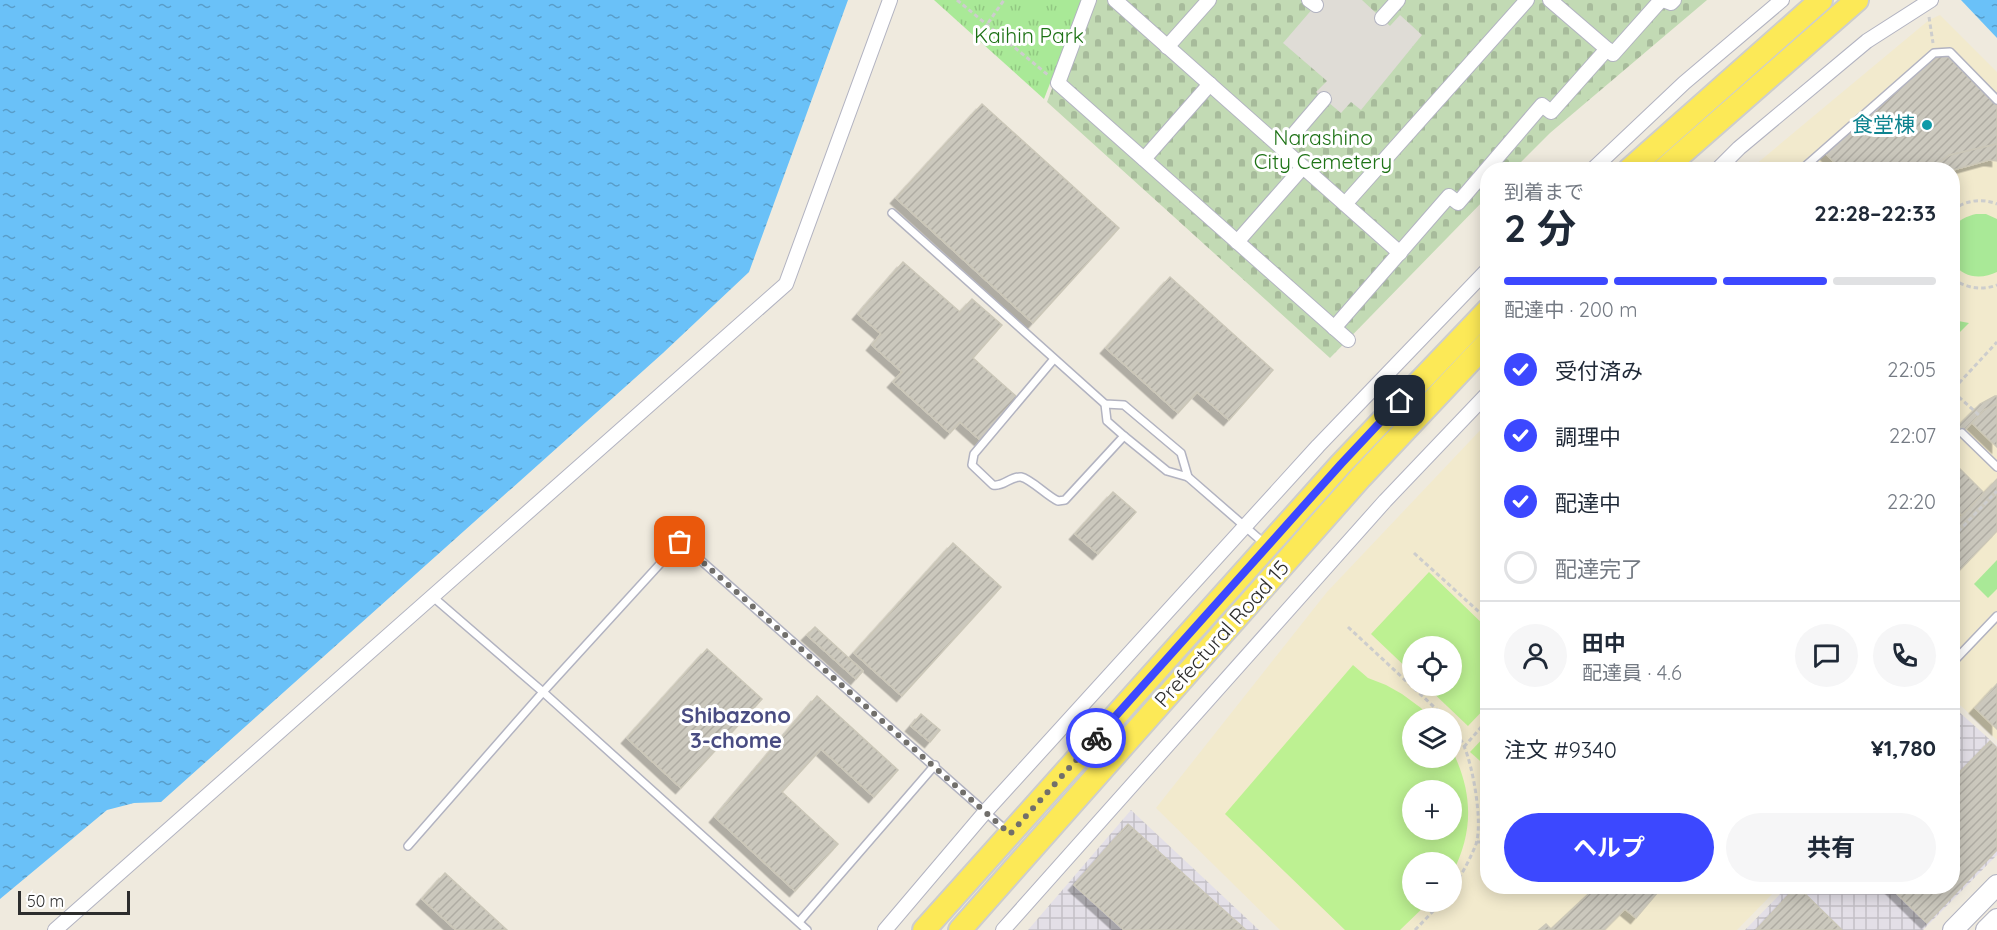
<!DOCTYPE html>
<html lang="ja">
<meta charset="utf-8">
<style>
body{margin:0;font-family:Quicksand,"Noto Sans JP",sans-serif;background:#f6f6f7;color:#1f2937;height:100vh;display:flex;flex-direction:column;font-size:22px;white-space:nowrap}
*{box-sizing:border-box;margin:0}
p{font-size:20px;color:#747a83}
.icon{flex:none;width:33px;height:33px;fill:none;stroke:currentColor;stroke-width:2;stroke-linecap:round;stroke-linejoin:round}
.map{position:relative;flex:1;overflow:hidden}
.sheet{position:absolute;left:1480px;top:162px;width:480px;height:732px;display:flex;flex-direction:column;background:#fff;border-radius:24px;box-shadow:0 3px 15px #0003}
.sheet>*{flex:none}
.fabs{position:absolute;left:1402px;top:636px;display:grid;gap:12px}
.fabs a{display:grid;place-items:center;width:60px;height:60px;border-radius:50%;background:#fff;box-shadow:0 3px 15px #0003;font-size:30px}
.scale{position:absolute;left:18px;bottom:15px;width:112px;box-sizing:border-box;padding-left:6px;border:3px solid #2d2d2d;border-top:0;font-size:16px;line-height:21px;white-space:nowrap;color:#2d2d2d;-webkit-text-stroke:4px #fff;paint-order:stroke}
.pin{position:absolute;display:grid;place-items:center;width:51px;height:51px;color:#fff;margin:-26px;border-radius:12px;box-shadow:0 3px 9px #0006}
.courier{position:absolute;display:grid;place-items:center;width:60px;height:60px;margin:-30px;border:4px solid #3c48ff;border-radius:50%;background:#fff;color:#222;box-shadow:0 2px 8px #0007}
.overview em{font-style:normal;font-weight:700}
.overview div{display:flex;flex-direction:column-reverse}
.overview{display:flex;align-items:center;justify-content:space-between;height:102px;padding:0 24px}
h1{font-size:39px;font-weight:700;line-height:45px}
.bar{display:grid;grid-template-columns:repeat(4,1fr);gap:9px 6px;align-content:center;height:72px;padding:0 24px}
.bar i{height:8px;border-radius:4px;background:#e0e1e3}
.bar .active{background:#3c48ff}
.bar p{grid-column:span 4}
.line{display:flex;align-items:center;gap:15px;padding:0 24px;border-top:2px solid #e0e1e3}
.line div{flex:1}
.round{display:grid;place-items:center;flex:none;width:63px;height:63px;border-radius:32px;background:#f6f6f7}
ol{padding:0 24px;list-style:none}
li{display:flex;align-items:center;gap:18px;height:66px}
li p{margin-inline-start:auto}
li .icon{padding:6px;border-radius:50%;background:#3c48ff;color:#fff;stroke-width:4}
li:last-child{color:#747a83}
li i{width:33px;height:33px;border:3px solid #e0e1e3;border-radius:50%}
.button{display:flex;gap:12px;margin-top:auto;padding:12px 24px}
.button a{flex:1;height:69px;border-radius:36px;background:#3c48ff;color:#fff;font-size:24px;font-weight:700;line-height:69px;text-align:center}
.button a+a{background:#f6f6f7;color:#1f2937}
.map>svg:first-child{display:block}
</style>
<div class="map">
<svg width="1997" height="930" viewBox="0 0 1997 930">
<defs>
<pattern id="industrial-grid" width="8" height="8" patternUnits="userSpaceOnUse" patternTransform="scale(1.5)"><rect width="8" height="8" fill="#e3dfe7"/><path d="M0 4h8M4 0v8" fill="none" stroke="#c3c0c6"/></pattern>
<pattern id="cemetery-stones" width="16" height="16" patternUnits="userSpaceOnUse" patternTransform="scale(1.5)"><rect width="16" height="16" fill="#c2dab4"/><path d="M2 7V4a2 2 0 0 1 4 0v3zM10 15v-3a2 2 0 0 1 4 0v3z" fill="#a7bb9b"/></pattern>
<pattern id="park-tufts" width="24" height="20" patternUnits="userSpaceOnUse" patternTransform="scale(1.5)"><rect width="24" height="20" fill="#a9e997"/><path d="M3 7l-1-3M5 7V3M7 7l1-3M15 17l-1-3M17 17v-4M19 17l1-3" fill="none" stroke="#92c882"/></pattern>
<pattern id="water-ripples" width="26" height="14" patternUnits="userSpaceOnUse" patternTransform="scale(1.5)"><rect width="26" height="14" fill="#6ac1f8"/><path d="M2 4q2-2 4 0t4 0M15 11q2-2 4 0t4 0" fill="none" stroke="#589dc9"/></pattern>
<pattern id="building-hatch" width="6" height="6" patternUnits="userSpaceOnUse" patternTransform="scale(1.5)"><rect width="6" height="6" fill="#cbc8bd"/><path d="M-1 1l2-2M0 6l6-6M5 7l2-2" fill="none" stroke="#afaca3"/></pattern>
<filter id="shadow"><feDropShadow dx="-5.5" dy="5.5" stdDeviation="0" flood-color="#0004"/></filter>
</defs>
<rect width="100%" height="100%" fill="#efeade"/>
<g fill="url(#industrial-grid)">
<polygon points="1958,711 1997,746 1997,855 1923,930 1745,930 1787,887 1953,886 1953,716"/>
<polygon points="1131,810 1259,930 1028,930"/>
</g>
<g fill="#f2eacd" fill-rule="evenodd">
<polygon points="1940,15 1997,72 1997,740 1959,704 1953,710 1953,170 1749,170 1929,20"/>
<path d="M1488,422V886L1779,887L1737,930H1280L1156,808L1327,592ZM1413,646H1452V686H1413ZM1413,718H1452V758H1413ZM1413,790H1452V830H1413ZM1413,862H1452V902H1413Z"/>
</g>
<g fill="#a9e997">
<path d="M1976,214H1986L1997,219V272C1983,279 1963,279 1954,263C1952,258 1953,250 1953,244C1953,240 1952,234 1953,230C1956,220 1968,216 1976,214Z"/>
<polygon points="1953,320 1969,323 1953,339"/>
<polygon points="1997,560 1997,589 1988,598 1974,584"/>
</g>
<polygon fill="url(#cemetery-stones)" points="1085,0 1707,0 1550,133 1514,169 1488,170 1488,196 1330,358 1047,102"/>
<polygon fill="url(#park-tufts)" points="934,0 1082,0 1044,99"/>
<g fill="#bdf192" fill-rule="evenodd">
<polygon points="1429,572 1488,629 1488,705 1468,726 1426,686 1452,686 1452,646 1413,646 1413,674 1371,634"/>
<path d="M1353,665L1368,678L1386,685L1402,694L1421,708L1430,718H1413V758H1452V750C1473,793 1474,831 1452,874V862H1413V902H1429L1400,930H1345L1225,814ZM1413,790H1452V830H1413Z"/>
<polygon points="1488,733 1488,768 1470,752"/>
</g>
<polygon fill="#dfdcd6" points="1320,0 1362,0 1390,26 1400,15 1422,35 1361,110 1351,102 1341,113 1316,92 1327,81 1283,43"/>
<g fill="url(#water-ripples)">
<polygon points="0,0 848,0 749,272 663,353 161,802 134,803 107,810 0,899"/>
<polygon points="1961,0 1997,0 1997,38"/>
</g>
<g fill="url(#building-hatch)" stroke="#cbc7b8" stroke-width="1.5" filter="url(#shadow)">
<polygon points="1943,52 1997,106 1997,144 1950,155 1929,170 1842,170 1825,153"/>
<polygon points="982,104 1119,228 1033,323 896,198"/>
<polygon points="1997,144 1997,161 1989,160 1953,170 1929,170 1950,155"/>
<polygon points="903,262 960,312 972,299 1002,325 973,358 1017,397 980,440 960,422 950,433 893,382 902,372 872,345 881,334 858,314"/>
<polygon points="1170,277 1273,370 1229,420 1197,392 1178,413 1106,348"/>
<polygon points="1995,396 1997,396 1997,405 1984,410 1953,442 1953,431 1980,404"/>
<polygon points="1993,405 1997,405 1997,447 1972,423 1984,410"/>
<polygon points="1953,462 1984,493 1962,515 1953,506"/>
<polygon points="1997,479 1997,531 1953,577 1953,525"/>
<polygon points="1113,492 1136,512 1098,554 1075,534"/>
<polygon points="953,543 1001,587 902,696 854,653"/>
<polygon points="815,627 863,671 856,679 807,635"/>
<polygon points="707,649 762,699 681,788 627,738"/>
<polygon points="1997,684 1997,729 1975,708"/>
<polygon points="817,696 898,770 874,797 821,749 782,792 838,844 795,891 715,817"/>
<polygon points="921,714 940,730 930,742 911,726"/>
<polygon points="1990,741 1997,748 1997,850 1927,923 1889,886 1953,886 1953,779"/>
<polygon points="1128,824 1246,930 1124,930 1074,885"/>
<polygon points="445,873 507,930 456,930 422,899"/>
<polygon points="1597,886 1663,886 1636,918 1625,909 1604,930 1539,930 1546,924 1551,929"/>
<polygon points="1797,886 1842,930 1756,930"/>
</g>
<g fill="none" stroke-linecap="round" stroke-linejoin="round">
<g stroke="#b2b3c1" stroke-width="10">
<g id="lane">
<polyline points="1801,170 1934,53 1950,52 1997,100"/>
<polyline points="892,213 1105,404 1124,405 1181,453 1188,477"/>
<path d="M1054,359L974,454L972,465L993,485C1004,487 1010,476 1021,477C1031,479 1047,496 1058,501L1065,500L1124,436"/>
<polyline points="1105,404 1107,421 1124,436 1167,471 1188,477 1265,544"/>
<polyline points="1962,433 1997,467"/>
<polyline points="433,597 543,692 807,930"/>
<polyline points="1953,662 1997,616"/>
<polyline points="408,846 543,692 680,542 1008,832"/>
<polyline points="799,922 935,765"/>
</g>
</g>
<g stroke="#b2b3c1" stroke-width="16">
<g id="street">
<polyline points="1089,0 1058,83 1348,340"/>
<polyline points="1115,0 1400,253"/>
<polyline points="1309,0 1316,5"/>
<polyline points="1550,0 1607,49"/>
<polyline points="1663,0 1671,3 1674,0"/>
<polyline points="1382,18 1398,0"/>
<polyline points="1167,47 1209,0"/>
<polyline points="1282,148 1324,99"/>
<polyline points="1144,159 1210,84"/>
<polyline points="1592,170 1684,83 1782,0"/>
<polyline points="1717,170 1739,148 1867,41 1931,0"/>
<polyline points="1345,204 1527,0"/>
<polyline points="1237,242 1303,167"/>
<polyline points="1334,328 1449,196 1458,203 1542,105 1551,112 1607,49 1613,54 1661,0"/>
<polyline points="55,930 786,284 890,0"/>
<polyline points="885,930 986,811 1318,446 1488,269"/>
<polyline points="1003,930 1385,501 1488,393"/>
</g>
</g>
<g stroke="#b2b3c1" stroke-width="22">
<g id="secondary">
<polyline points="1953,930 1997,885"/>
<polyline points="1986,930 1997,919"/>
</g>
</g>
<g stroke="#cdcdcd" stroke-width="26">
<g id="primary">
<polyline points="1629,170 1821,0"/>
<polyline points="1663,170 1857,0"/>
<polyline points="924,930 1341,464 1488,310"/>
<polyline points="960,930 1361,477 1488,342"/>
</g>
</g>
<g stroke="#cdcdcd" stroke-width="3" stroke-dasharray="4.5 3" stroke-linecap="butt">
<polyline points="957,0 1048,75"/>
<polyline points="1929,17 1933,43"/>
<polyline points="988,23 1004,0"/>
<path d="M1953,210C1966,200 1982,198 1997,204"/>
<path d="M1953,279C1967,288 1981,291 1997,285"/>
<polyline points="1953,379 1959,383 1953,389"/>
<polyline points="1959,383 1997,342"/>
<polyline points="1953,392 1979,415"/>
<polyline points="1953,537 1997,491"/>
<polyline points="1414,553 1488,620"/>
<polyline points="1348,627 1446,718"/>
<path d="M1452,726C1456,733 1461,739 1464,746C1473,767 1483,822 1476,844C1470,860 1461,875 1452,890"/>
<polyline points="1464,747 1488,719"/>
<polyline points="1477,842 1488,842"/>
<polyline points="1415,930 1442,902"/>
</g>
<use href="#lane" stroke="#fff" stroke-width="7"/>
<use href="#street" stroke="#fff" stroke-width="14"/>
<use href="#secondary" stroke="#fff" stroke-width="20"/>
<use href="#primary" stroke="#fce957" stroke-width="22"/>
</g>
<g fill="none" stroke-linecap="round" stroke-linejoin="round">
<polyline stroke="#716f6b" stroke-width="6" stroke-dasharray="0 10.8" points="680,542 1010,834 1096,738"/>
<polyline stroke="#3c48ff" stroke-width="8" points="1096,738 1341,464 1400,401"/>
</g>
<circle fill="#0f9aa8" stroke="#fff" stroke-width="2" cx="1927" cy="125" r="6"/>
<g text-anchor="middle" stroke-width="6" stroke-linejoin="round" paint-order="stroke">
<g font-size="21" fill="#1d7215" stroke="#fff">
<text x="1029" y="43">Kaihin Park</text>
<text x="1323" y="145">Narashino<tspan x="1323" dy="24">City Cemetery</tspan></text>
</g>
<g font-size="21" fill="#0d838f" stroke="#fff" text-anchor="end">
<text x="1915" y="132">食堂棟</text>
</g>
<g font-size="21" fill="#2d2d2d" stroke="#fff">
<text transform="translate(1222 634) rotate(-48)" y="7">Prefectural Road 15</text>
</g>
<g font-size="22" font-weight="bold" fill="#494c82" stroke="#fff">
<text x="736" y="723">Shibazono<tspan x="736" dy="25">3-chome</tspan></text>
</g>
</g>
</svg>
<div class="fabs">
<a><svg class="icon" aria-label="locate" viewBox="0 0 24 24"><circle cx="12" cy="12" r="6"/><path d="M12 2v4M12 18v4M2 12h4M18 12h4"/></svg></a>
<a><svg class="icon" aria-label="layers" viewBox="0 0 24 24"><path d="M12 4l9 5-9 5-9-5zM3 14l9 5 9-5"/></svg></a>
<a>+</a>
<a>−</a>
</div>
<div class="scale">50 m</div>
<div class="pin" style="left:680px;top:542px;background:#ea580c"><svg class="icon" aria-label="bag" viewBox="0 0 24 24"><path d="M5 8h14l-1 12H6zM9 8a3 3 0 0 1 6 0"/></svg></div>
<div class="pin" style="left:1400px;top:401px;background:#1f2937"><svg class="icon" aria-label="home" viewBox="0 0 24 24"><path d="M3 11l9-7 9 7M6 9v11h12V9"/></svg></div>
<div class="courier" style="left:1096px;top:738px"><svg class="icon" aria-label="bike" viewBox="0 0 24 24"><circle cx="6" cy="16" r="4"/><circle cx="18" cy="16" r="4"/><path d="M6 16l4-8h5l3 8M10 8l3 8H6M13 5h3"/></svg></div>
<section class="sheet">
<div class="overview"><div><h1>2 分</h1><p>到着まで</p></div><em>22:28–22:33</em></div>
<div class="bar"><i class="active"></i><i class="active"></i><i class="active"></i><i></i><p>配達中 · 200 m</p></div>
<ol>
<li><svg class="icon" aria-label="check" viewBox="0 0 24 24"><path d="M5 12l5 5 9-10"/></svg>受付済み<p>22:05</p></li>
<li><svg class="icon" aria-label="check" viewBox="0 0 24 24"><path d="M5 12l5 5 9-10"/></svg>調理中<p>22:07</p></li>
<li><svg class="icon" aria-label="check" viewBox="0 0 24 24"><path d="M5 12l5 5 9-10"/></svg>配達中<p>22:20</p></li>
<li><i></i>配達完了</li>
</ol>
<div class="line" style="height:108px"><a class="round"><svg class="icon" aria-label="person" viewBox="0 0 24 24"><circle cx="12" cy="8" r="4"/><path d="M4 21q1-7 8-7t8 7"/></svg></a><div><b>田中</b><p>配達員 · 4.6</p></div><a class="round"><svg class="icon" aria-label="chat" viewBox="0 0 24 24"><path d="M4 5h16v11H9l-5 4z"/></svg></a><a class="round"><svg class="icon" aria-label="phone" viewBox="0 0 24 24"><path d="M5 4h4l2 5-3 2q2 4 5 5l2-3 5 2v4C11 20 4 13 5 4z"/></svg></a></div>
<div class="line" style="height:78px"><div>注文 #9340</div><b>¥1,780</b></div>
<div class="button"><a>ヘルプ</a><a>共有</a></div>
</section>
</div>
